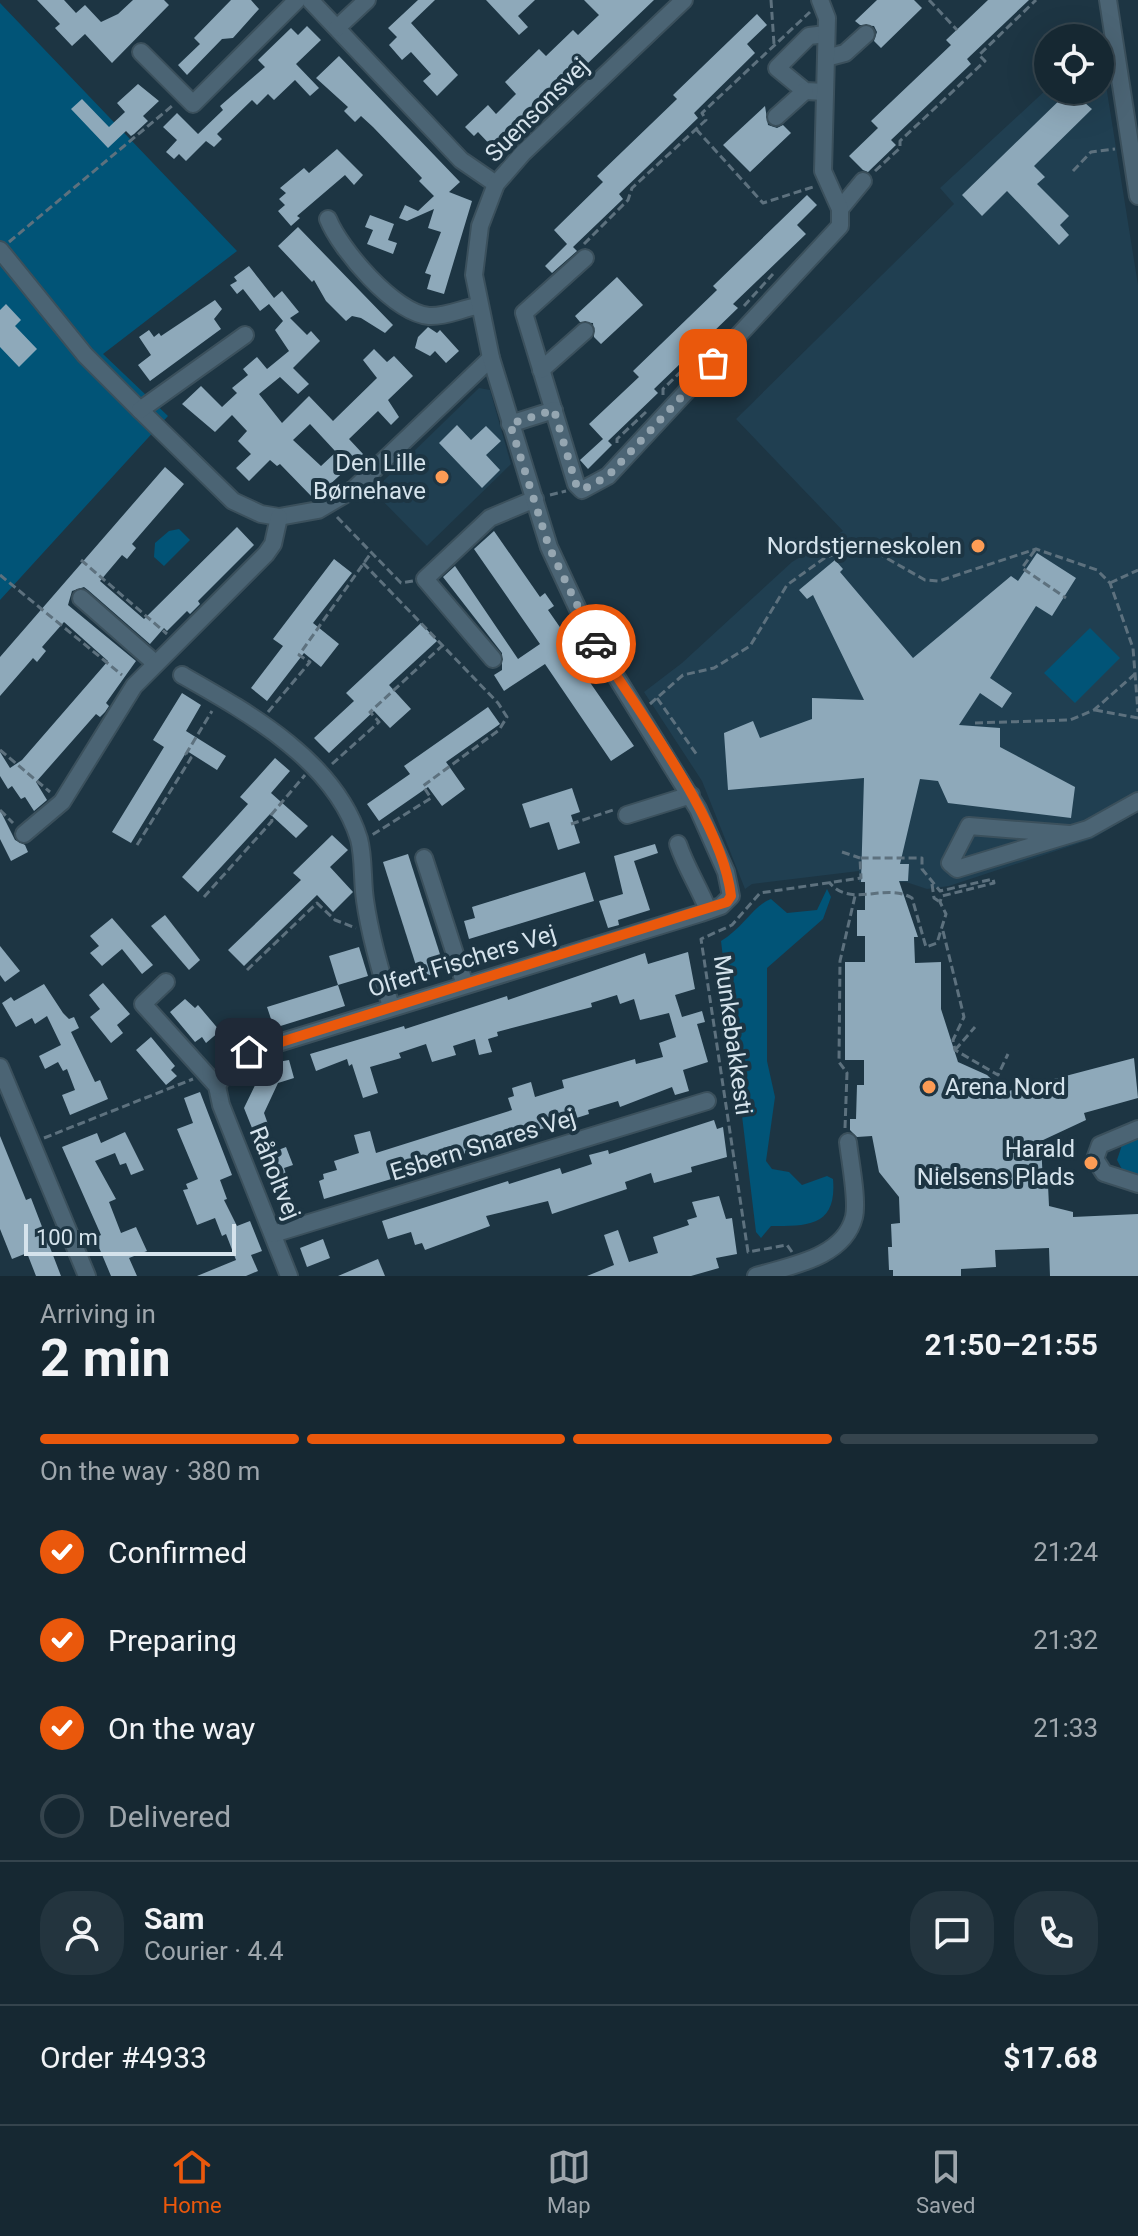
<!DOCTYPE html>
<meta charset="utf-8">
<style>
body{margin:0;font-family:Roboto,sans-serif;background:#23343e;color:#f1f3f6;height:100vh;display:flex;flex-direction:column;font-size:30px;white-space:nowrap}
*{box-sizing:border-box;margin:0}
p{font-size:26px;color:#9ea6ac}
.icon{flex:none;width:44px;height:44px;fill:none;stroke:currentColor;stroke-width:2;stroke-linecap:round;stroke-linejoin:round}
.map{position:relative;height:1276px;overflow:hidden}
.panel{display:flex;flex-direction:column;background:#162832;flex:1}
.panel>*{flex:none}
.fabs{position:absolute;left:1034px;top:24px;display:grid;gap:16px}
.fabs a{display:grid;place-items:center;width:80px;height:80px;border-radius:50%;background:#162832;box-shadow:0 8px 32px #0002,0 0 0 2px #35444d;font-size:40px}
.scale{position:absolute;left:24px;bottom:20px;width:212px;box-sizing:border-box;padding-left:8px;border:4px solid #d5e3ec;border-top:0;font-size:22px;line-height:28px;white-space:nowrap;color:#d5e3ec;-webkit-text-stroke:6px #1d3543;paint-order:stroke}
.pin{position:absolute;display:grid;place-items:center;width:68px;height:68px;color:#fff;margin:-34px;border-radius:16px;box-shadow:0 4px 12px #0006}
.courier{position:absolute;display:grid;place-items:center;width:80px;height:80px;margin:-40px;border:6px solid #ea580c;border-radius:50%;background:#fff;color:#222;box-shadow:0 2px 10px #0007}
.head em{font-style:normal;font-weight:700}
.head div{display:flex;flex-direction:column-reverse}
.head{display:flex;align-items:center;justify-content:space-between;height:136px;padding:0 40px}
h1{font-size:52px;font-weight:700;line-height:60px}
.bar{display:grid;grid-template-columns:repeat(4,1fr);gap:12px 8px;align-content:center;height:96px;padding:0 40px}
.bar i{height:10px;border-radius:6px;background:#35444d}
.bar .current{background:#ea580c}
.bar p{grid-column:span 4}
.line{display:flex;align-items:center;gap:20px;padding:0 40px;border-top:2px solid #35444d}
.line div{flex:1}
.round{display:grid;place-items:center;flex:none;width:84px;height:84px;border-radius:32px;background:#23343e}
ol{padding:0 40px;list-style:none}
li{display:flex;align-items:center;gap:24px;height:88px}
li p{margin-inline-start:auto}
li .icon{padding:8px;border-radius:50%;background:#ea580c;color:#fff;stroke-width:4}
li:last-child{color:#9ea6ac}
li i{width:44px;height:44px;border:4px solid #35444d;border-radius:50%}
.tabs{display:flex;justify-content:space-around;align-items:center;height:112px;border-top:2px solid #35444d;background:#162832;font-size:22px;color:#9ea6ac}
.tabs a{display:grid;justify-items:center;gap:4px}
.tabs .current{color:#ea580c}
.map>svg:first-child{display:block}
</style>
<div class="map">
<svg width="1138" height="1276" viewBox="0 0 1138 1276">
<rect width="100%" height="100%" fill="#1d3543"/>
<g fill="#203f51">
<polygon points="1100,48 1138,285 1138,812 1092,839 949,886 927,889 906,882 859,882 859,871 752,884 745,889 702,781 644,692 682,663 792,562 843,531 736,419 954,204 940,188 1048,88 1100,90"/>
<polygon points="479,388 490,390 511,464 427,546 373,491"/>
</g>
<g fill="#015477">
<polygon points="0,3 237,251 103,354 168,416 0,600"/>
<polygon points="179,529 190,540 164,566 154,557 155,543 169,531"/>
<polygon points="1090,628 1120,658 1075,703 1044,673"/>
<path d="M827,889L831,897L823,919L767,968V1061L775,1097L766,1161L772,1169L789,1172L802,1185L827,1176L833,1179C837,1226 809,1226 771,1226L761,1238L756,1232L721,941C742,929 754,905 771,899L787,913L817,910Z"/>
<polygon points="1138,1138 1138,1178 1124,1173 1117,1160 1122,1145"/>
</g>
<g fill="#8ea9ba" fill-rule="evenodd">
<polygon points="37,0 64,0 76,13 85,5 101,22 118,14 133,0 164,0 169,5 112,63 85,34 72,46 55,28 60,24"/>
<polygon points="231,0 251,0 259,9 233,38 222,39 187,75 178,65 200,44 194,38"/>
<polygon points="418,0 435,0 411,23 458,75 437,96 423,81 431,74 411,52 402,60 389,45 397,37 388,28"/>
<polygon points="486,0 535,0 518,16 528,27 519,35"/>
<polygon points="584,0 654,0 496,151 478,132 474,136 465,127 488,105 496,114 516,94 505,82 539,49 546,56 573,30 578,35 599,15"/>
<polygon points="877,0 914,0 922,8 881,48 874,41 877,32 874,26 860,25 855,21"/>
<polygon points="988,0 1029,0 967,59 971,64 891,140 896,145 868,172 863,170 849,156 878,128 871,121 951,45 946,40"/>
<polygon points="757,14 767,25 747,44 755,53 694,113 698,118 619,194 623,199 573,247 577,251 552,273 545,266 567,244 554,230 603,182 597,176 677,99 673,95"/>
<polygon points="307,26 321,40 296,64 319,88 310,96 295,80 274,100 268,94 257,105 252,100 217,134 222,139 214,147 206,141 186,161 179,154 174,159 166,152 177,140 163,127 177,113 198,134 223,110 220,106 265,67 258,60 291,28 298,35"/>
<polygon points="339,56 460,182 449,192 472,201 444,294 427,289 431,275 425,273 441,232 428,228 434,209 407,221 399,218 405,205 418,211 434,196 419,181 422,178 373,127 361,116 355,122 344,111 348,107 316,78"/>
<polygon points="138,84 159,101 143,116 148,121 134,134 131,136 126,131 108,148 71,109 82,99 109,127 125,112 117,103"/>
<polygon points="1070,90 1092,109 1034,166 1045,177 1037,184 1069,216 1060,225 1069,235 1059,245 1007,191 982,216 962,195"/>
<polygon points="765,106 768,125 777,128 783,125 791,133 750,172 723,145"/>
<polygon points="337,149 363,175 354,185 345,175 297,216 300,218 291,226 278,211 285,205 279,199 286,193 280,188 304,168 309,173"/>
<polygon points="807,195 817,205 797,225 806,234 733,304 738,308 654,389 658,393 608,441 612,445 588,469 580,460 603,439 589,424 639,377 633,371 717,290 713,286"/>
<polygon points="370,215 394,224 388,240 397,243 393,254 367,244 373,230 365,227"/>
<polygon points="298,227 393,325 385,333 361,318 352,316 346,321 326,301 314,280 312,282 278,246"/>
<path d="M249,266L274,298L282,291L299,312L290,318L307,335L311,331L320,341L293,368L309,384L298,394L280,377L259,394L282,423L309,396L333,421L377,378L363,360L374,349L387,362L394,356L413,376L388,400L399,417L391,425L378,411L349,439L363,454L314,499L280,464L277,466L270,460L249,481L236,468L251,454L238,441L247,431L232,415L215,432L182,404L201,386L222,407L237,393L232,388L248,375L243,369L257,357L267,369L289,351L275,330L283,321L269,304L260,311L243,289L237,294L230,285L237,281L234,277ZM310,424L336,452L321,466L293,440Z"/>
<polygon points="617,277 643,305 601,344 594,337 593,323 580,322 575,316"/>
<polygon points="215,300 222,309 214,319 221,329 150,381 138,365 151,355 139,337 149,330 154,337 159,333 161,336"/>
<polygon points="6,304 21,320 15,326 37,349 19,367 0,347 0,310"/>
<polygon points="428,327 437,333 440,330 459,351 446,363 435,351 430,356 415,348 418,337"/>
<polygon points="457,425 471,440 486,426 501,441 486,455 500,470 482,488 439,443"/>
<polygon points="165,467 184,484 132,544 136,548 127,559 122,555 100,581 144,619 237,527 254,545 198,601 200,604 190,614 187,611 167,631 164,628 150,644 88,590 84,587 72,591 68,605 136,661 106,703 109,706 105,712 100,717 96,714 36,782 47,800 34,811 25,797 21,799 12,786 8,789 0,776 0,752 10,768 22,760 108,661 64,622 42,647 46,651 37,662 33,658 0,696 0,657"/>
<polygon points="494,531 540,597 545,593 554,606 548,610 564,633 559,637 580,668 586,665 594,677 589,681 634,746 611,761 545,664 504,691 494,675 502,670 502,653 443,577 455,566 518,659 540,644 474,549"/>
<polygon points="1037,553 1076,578 1052,616 1036,606 990,678 1012,693 1002,708 980,693 959,725 1000,728 1000,747 1075,787 1071,818 948,803 938,781 920,779 900,864 909,864 908,881 899,881 918,937 914,937 915,963 941,962 941,1009 958,1062 987,1075 1005,1092 1134,1058 1138,1098 1084,1113 1086,1120 1041,1141 1043,1185 1048,1185 1049,1206 1073,1212 1073,1217 1138,1214 1138,1276 1050,1276 1049,1248 995,1250 996,1267 961,1269 961,1276 893,1276 893,1270 889,1270 888,1247 892,1247 891,1224 900,1223 899,1197 879,1172 872,1136 857,1137 850,1130 850,1119 856,1119 857,1085 864,1085 864,1060 845,1060 845,962 865,962 865,936 857,936 857,910 865,910 865,882 861,882 864,778 728,790 724,733 753,721 760,738 812,719 812,698 864,700 813,595 807,599 799,590 835,560 843,569 840,572 913,658 1011,576 1018,581"/>
<polygon points="334,559 352,573 313,623 339,644 321,667 304,653 267,701 251,688 283,646 273,639"/>
<polygon points="421,623 437,641 389,685 411,709 390,728 374,711 329,753 314,738 354,701 346,693"/>
<polygon points="182,693 201,705 186,731 226,756 217,770 187,751 131,843 112,832 164,747 153,740"/>
<polygon points="488,707 500,724 446,762 465,789 442,806 428,787 379,821 367,804 410,774 404,766"/>
<polygon points="275,758 290,771 271,793 308,826 296,838 270,814 198,892 182,877 248,804 240,797"/>
<polygon points="572,788 580,812 571,815 580,843 558,850 549,822 530,828 522,804"/>
<polygon points="0,810 15,840 25,845 28,852 11,861 0,839"/>
<polygon points="332,835 348,850 330,867 353,892 333,912 317,895 244,966 228,950 301,880 293,873"/>
<polygon points="655,844 658,853 634,861 650,910 618,920 619,925 608,928 599,901 623,894 614,856"/>
<polygon points="408,854 445,970 420,978 383,862"/>
<polygon points="585,872 594,901 469,939 464,921 475,918 472,907"/>
<polygon points="165,915 200,960 189,970 151,926"/>
<polygon points="112,918 153,965 142,974 122,949 102,966 90,953 99,946 90,936"/>
<polygon points="0,946 20,971 5,982 0,975"/>
<polygon points="359,947 368,976 338,985 329,956"/>
<polygon points="688,952 695,989 675,995 682,1017 702,1011 705,1022 697,1024 708,1062 683,1070 689,1091 675,1095 672,1087 620,1107 618,1101 588,1110 589,1114 526,1134 525,1131 415,1172 324,1199 319,1181 324,1179 323,1174 337,1170 334,1161 359,1153 354,1135 370,1131 376,1153 512,1110 508,1098 514,1096 512,1088 531,1082 535,1097 564,1088 562,1080 635,1059 636,1064 663,1057 659,1043 676,1037 669,1013 640,1020 634,999 620,1004 617,995 591,1003 592,1007 497,1032 498,1036 488,1039 492,1052 479,1055 475,1039 453,1046 456,1055 432,1062 426,1044 399,1053 401,1058 370,1067 378,1093 363,1098 352,1064 349,1066 347,1059 316,1071 310,1054 404,1026 405,1029 507,996 508,1000 645,953 648,964"/>
<polygon points="103,983 130,1014 117,1025 123,1033 111,1043 90,1017 100,1009 89,995"/>
<polygon points="44,984 63,1013 69,1019 74,1017 79,1028 71,1032 95,1082 100,1080 108,1099 70,1115 62,1095 75,1090 67,1069 63,1071 58,1062 45,1069 39,1056 61,1045 47,1016 35,1024 32,1018 16,1027 2,1003 11,997 14,1001"/>
<polygon points="338,985 345,1006 274,1028 267,1007"/>
<polygon points="185,999 195,1008 198,1005 220,1031 206,1043 202,1037 195,1042 170,1012"/>
<polygon points="151,1037 175,1066 171,1070 177,1076 166,1085 136,1050"/>
<polygon points="289,1060 294,1078 278,1083 264,1113 269,1127 254,1133 244,1108 260,1075 257,1074 261,1065"/>
<polygon points="200,1092 232,1175 220,1180 227,1199 224,1200 237,1226 250,1221 262,1251 251,1255 258,1271 246,1276 197,1276 236,1260 226,1234 222,1236 215,1218 197,1225 183,1190 188,1189 186,1184 198,1179 177,1129 193,1123 184,1098"/>
<polygon points="714,1120 717,1129 723,1127 727,1157 691,1167 692,1172 654,1183 651,1173 625,1182 627,1189 552,1214 548,1201 486,1216 490,1226 425,1250 422,1243 415,1245 411,1232 388,1239 382,1221 508,1181 509,1184 560,1168 562,1174 592,1164 589,1155 608,1150 609,1154"/>
<polygon points="125,1132 144,1170 131,1175 126,1163 120,1165 115,1153 95,1161 116,1199 109,1202 121,1233 136,1227 147,1251 129,1258 137,1276 111,1276 95,1238 101,1235 62,1147 97,1133 101,1143"/>
<polygon points="0,1136 26,1200 31,1198 61,1276 36,1276 27,1253 12,1259 0,1229"/>
<polygon points="286,1147 293,1165 284,1168 287,1177 268,1184 264,1172 269,1170 263,1156"/>
<polygon points="719,1196 726,1219 732,1218 737,1254 716,1258 719,1268 691,1276 587,1276 614,1265 604,1235 618,1230 629,1262 658,1253 653,1237 689,1225 687,1220 697,1217 692,1202"/>
<polygon points="323,1239 330,1258 307,1267 300,1248"/>
<polygon points="378,1259 385,1276 338,1276"/>
</g>
<g fill="none" stroke-linecap="round" stroke-linejoin="round">
<g stroke="#3b505c" stroke-width="20">
<g id="minor">
<polyline points="310,0 461,160 496,184"/>
<polyline points="1108,0 1138,196"/>
<polyline points="337,28 367,0"/>
<polyline points="141,52 193,104 297,0"/>
<polyline points="826,58 845,53 866,34"/>
<polyline points="825,92 805,91 777,68 809,36 826,34"/>
<polyline points="776,117 805,91"/>
<polyline points="840,209 863,181"/>
<path d="M328,219C340,249 394,313 429,316C445,317 461,309 477,306"/>
<polyline points="0,250 85,355 140,410 233,501 261,514 279,517 318,510 354,489 491,358"/>
<polyline points="585,258 524,313 576,484 582,490 608,476 840,226 840,209 823,171 827,18 820,0"/>
<polyline points="541,370 585,331"/>
<polyline points="140,410 245,335"/>
<polyline points="510,424 554,410"/>
<polyline points="81,598 155,663"/>
<polyline points="493,659 425,579 490,518 535,499"/>
<path d="M182,675C249,713 335,761 359,839C364,858 362,880 365,900C370,936 381,972 391,1007"/>
<polyline points="627,815 691,795"/>
<polyline points="24,834 62,802 134,686 266,554 273,544 279,517"/>
<polyline points="1069,834 969,826 950,863 957,869 1088,829 1138,801"/>
<path d="M678,844C686,868 699,887 708,910"/>
<polyline points="424,858 465,985"/>
<polyline points="166,982 143,1004 217,1086 221,1105 289,1276"/>
<polyline points="0,1067 87,1276"/>
<polyline points="217,1086 232,1061 249,1052 701,913 721,906 731,896 726,872 698,809 588,631 549,547 491,358 474,275 480,226 496,184 523,153 684,0"/>
<polyline points="1138,1129 1100,1145 1095,1159 1104,1173 1138,1184"/>
<polyline points="273,1234 707,1101"/>
<path d="M756,1276C789,1266 844,1258 854,1217C858,1200 850,1161 848,1142"/>
</g>
</g>
<g stroke="#5d717e" stroke-width="3" stroke-dasharray="8 4" stroke-linecap="butt">
<polyline points="771,0 774,44"/>
<polyline points="929,0 957,30"/>
<polyline points="696,129 763,203 816,186"/>
<polyline points="875,171 900,148 900,141 985,61 979,55 1036,0"/>
<polyline points="1073,171 1091,152 1115,149"/>
<polyline points="9,242 172,106"/>
<polyline points="584,244 628,200 632,188 706,120 702,113 810,12"/>
<polyline points="744,306 773,274"/>
<polyline points="663,395 663,389 696,357"/>
<polyline points="617,443 617,439 646,412"/>
<polyline points="550,495 566,491"/>
<polyline points="337,517 401,583 413,581"/>
<polyline points="1035,550 1022,568 1066,598"/>
<polyline points="81,560 167,634"/>
<polyline points="363,563 498,703 507,717 499,730 423,786 431,798 372,835"/>
<polyline points="0,575 122,675"/>
<polyline points="1110,583 1138,570"/>
<polyline points="657,698 697,755"/>
<polyline points="650,704 683,675 714,668 750,646 787,585 826,557 840,553 881,555 925,580 939,581 1036,549 1097,570 1110,583 1133,648 1138,712"/>
<polyline points="1095,710 1138,718"/>
<polyline points="268,712 310,662 299,655 371,553"/>
<polyline points="975,723 1070,720 1094,710 1135,674"/>
<polyline points="0,750 50,792"/>
<polyline points="332,764 379,722 370,712 443,645"/>
<polyline points="0,810 13,823"/>
<polyline points="571,824 613,810"/>
<polyline points="137,845 191,758 186,754 212,711"/>
<polyline points="842,852 860,858"/>
<polyline points="932,884 934,898 940,902"/>
<polyline points="204,897 272,821 271,815 305,775"/>
<polyline points="943,931 964,1017 953,1040 955,1050 998,1075 1008,1054"/>
<polyline points="247,970 317,903 335,920 356,928"/>
<polyline points="955,1050 975,1027"/>
<polyline points="845,1128 847,1073 839,1062 840,961 855,896"/>
<polyline points="44,1138 193,1079"/>
<path d="M792,1252L787,1245L748,1252L701,939L732,925L760,893L861,878L860,858H922V869L940,891L993,879L994,883L942,896L940,902L946,914L937,943L926,947L912,898C885,882 850,909 829,882"/>
</g>
<use href="#minor" stroke="#4b6474" stroke-width="16"/>
</g>
<g fill="none" stroke-linecap="round" stroke-linejoin="round">
<polyline stroke="#95a6b1" stroke-width="8" stroke-dasharray="0 14.4" points="596,644 549,547 510,424 554,410 576,484 582,490 608,476 713,363"/>
<path stroke="#ea580c" stroke-width="10" d="M249,1052L727,902L731,896C723,821 636,709 596,644"/>
</g>
<g fill="#fd9c55" stroke="#1d3543" stroke-width="3">
<circle cx="442" cy="477" r="8"/>
<circle cx="978" cy="546" r="8"/>
<circle cx="929" cy="1087" r="8"/>
<circle cx="1091" cy="1163" r="8"/>
</g>
<g text-anchor="middle" stroke-width="8" stroke-linejoin="round" paint-order="stroke">
<g font-size="24" fill="#d5e3ec" stroke="#1d3543">
<text transform="translate(537 110) rotate(-45)" y="8">Suensonsvej</text>
<text transform="translate(462 961) rotate(-17)" y="8">Olfert Fischers Vej</text>
<text transform="translate(733 1035) rotate(82)" y="8">Munkebakkesti</text>
<text transform="translate(483 1145) rotate(-17)" y="8">Esbern Snares Vej</text>
<text transform="translate(275 1173) rotate(68)" y="8">Råholtvej</text>
</g>
<g font-size="24" fill="#d5e3ec" stroke="#1d3543" text-anchor="end">
<text x="426" y="471">Den Lille<tspan x="426" dy="28">Børnehave</tspan></text>
<text x="962" y="554">Nordstjerneskolen</text>
<text x="945" y="1095" text-anchor="start">Arena Nord</text>
<text x="1075" y="1157">Harald<tspan x="1075" dy="28">Nielsens Plads</tspan></text>
</g>
</g>
</svg>
<div class="fabs">
<a><svg class="icon" aria-label="locate" viewBox="0 0 24 24"><circle cx="12" cy="12" r="6"/><path d="M12 2v4M12 18v4M2 12h4M18 12h4"/></svg></a>
</div>
<div class="scale">100 m</div>
<div class="pin" style="left:713px;top:363px;background:#ea580c"><svg class="icon" aria-label="bag" viewBox="0 0 24 24"><path d="M5 8h14l-1 12H6zM9 8a3 3 0 0 1 6 0"/></svg></div>
<div class="pin" style="left:249px;top:1052px;background:#1f2937"><svg class="icon" aria-label="home" viewBox="0 0 24 24"><path d="M3 11l9-7 9 7M6 9v11h12V9"/></svg></div>
<div class="courier" style="left:596px;top:644px"><svg class="icon" aria-label="car" viewBox="0 0 24 24"><path d="M5 17H2v-5l4-1 3-4h7l3 4 3 1v5h-3M9 17h6M6 11h13"/><circle cx="7" cy="17" r="2"/><circle cx="17" cy="17" r="2"/></svg></div>
</div>
<section class="panel">
<div class="head"><div><h1>2 min</h1><p>Arriving in</p></div><em>21:50–21:55</em></div>
<div class="bar"><i class="current"></i><i class="current"></i><i class="current"></i><i></i><p>On the way · 380 m</p></div>
<ol>
<li><svg class="icon" aria-label="check" viewBox="0 0 24 24"><path d="M5 12l5 5 9-10"/></svg>Confirmed<p>21:24</p></li>
<li><svg class="icon" aria-label="check" viewBox="0 0 24 24"><path d="M5 12l5 5 9-10"/></svg>Preparing<p>21:32</p></li>
<li><svg class="icon" aria-label="check" viewBox="0 0 24 24"><path d="M5 12l5 5 9-10"/></svg>On the way<p>21:33</p></li>
<li><i></i>Delivered</li>
</ol>
<div class="line" style="height:144px"><a class="round"><svg class="icon" aria-label="person" viewBox="0 0 24 24"><circle cx="12" cy="8" r="4"/><path d="M4 21q1-7 8-7t8 7"/></svg></a><div><b>Sam</b><p>Courier · 4.4</p></div><a class="round"><svg class="icon" aria-label="chat" viewBox="0 0 24 24"><path d="M4 5h16v11H9l-5 4z"/></svg></a><a class="round"><svg class="icon" aria-label="phone" viewBox="0 0 24 24"><path d="M5 4h4l2 5-3 2q2 4 5 5l2-3 5 2v4C11 20 4 13 5 4z"/></svg></a></div>
<div class="line" style="height:104px"><div>Order #4933</div><b>$17.68</b></div>
</section>
<nav class="tabs">
<a class="current"><svg class="icon" aria-label="home" viewBox="0 0 24 24"><path d="M3 11l9-7 9 7M6 9v11h12V9"/></svg>Home</a>
<a><svg class="icon" aria-label="map" viewBox="0 0 24 24"><path d="M3 6l6-2 6 2 6-2v14l-6 2-6-2-6 2zM9 4v14M15 6v14"/></svg>Map</a>
<a><svg class="icon" aria-label="saved" viewBox="0 0 24 24"><path d="M7 4h10v16l-5-4-5 4z"/></svg>Saved</a>
</nav>
